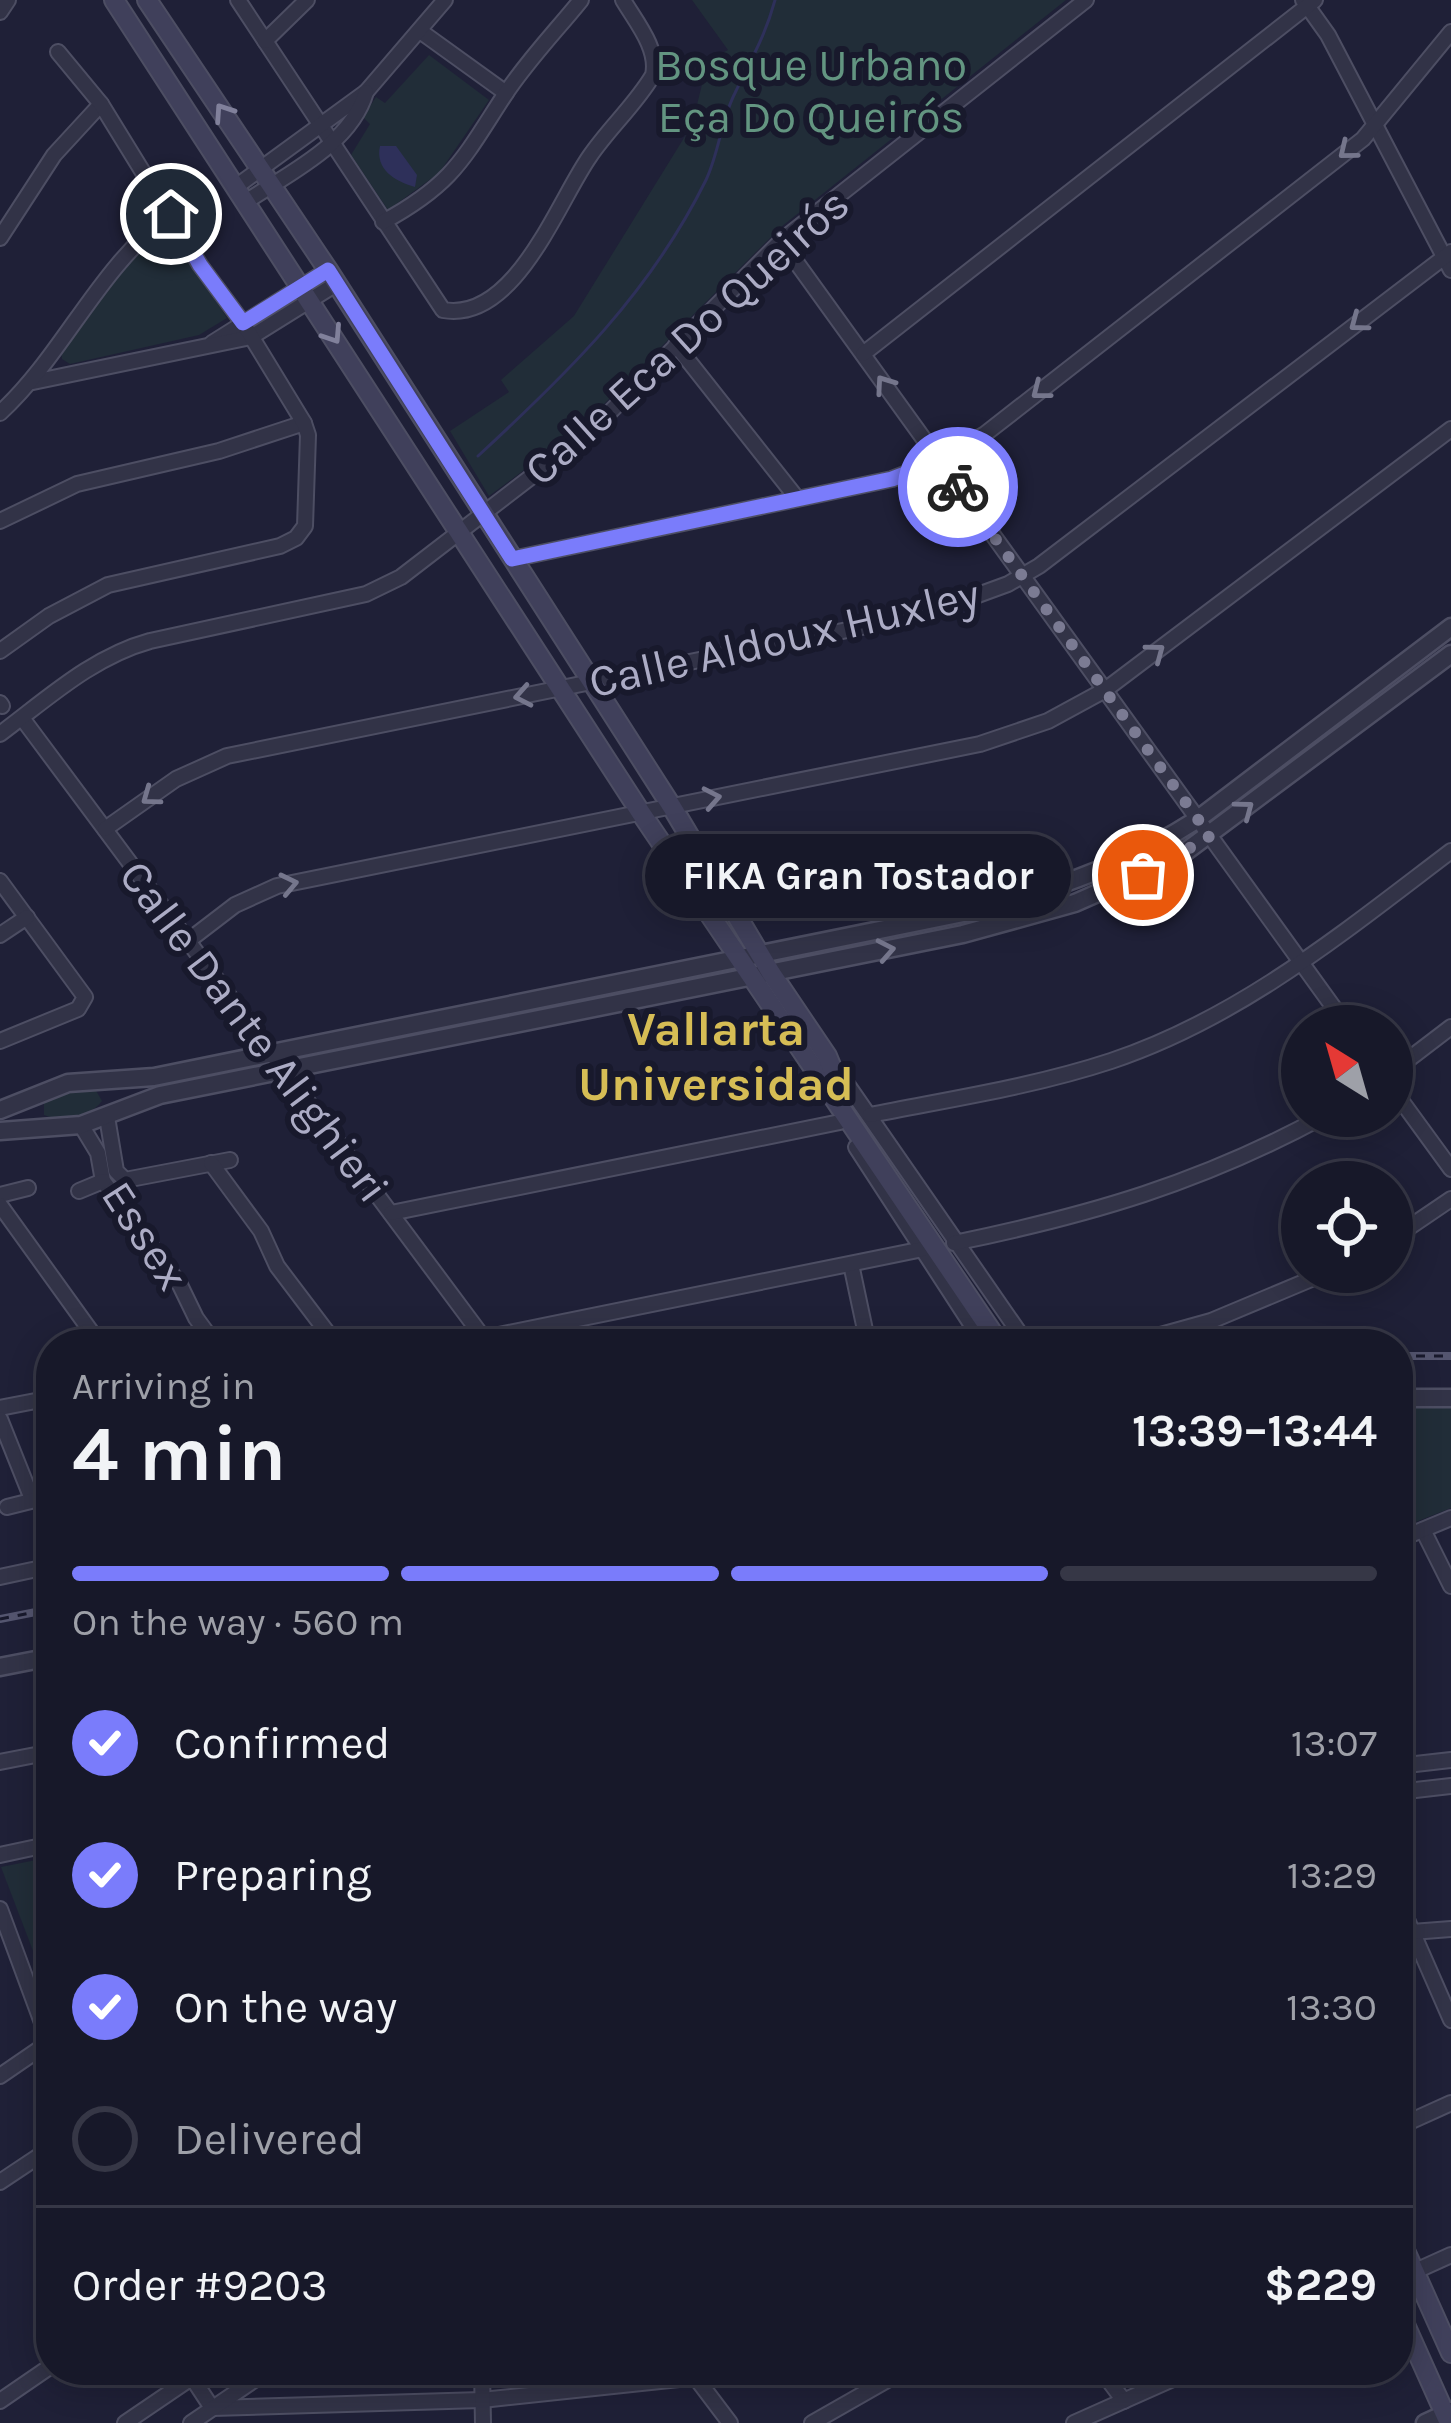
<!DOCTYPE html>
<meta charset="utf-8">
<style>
body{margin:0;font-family:Karla,sans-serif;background:#202131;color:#f1f3f6;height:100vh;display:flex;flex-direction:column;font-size:45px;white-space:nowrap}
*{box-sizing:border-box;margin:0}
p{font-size:39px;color:#9ea0a8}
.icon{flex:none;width:66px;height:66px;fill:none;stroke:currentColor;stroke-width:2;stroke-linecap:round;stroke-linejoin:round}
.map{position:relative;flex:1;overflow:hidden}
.drawer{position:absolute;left:36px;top:1329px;width:1377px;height:1056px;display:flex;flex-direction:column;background:#171829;border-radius:48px;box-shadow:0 6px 30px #0003,0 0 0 3px #363746}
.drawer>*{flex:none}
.needle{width:78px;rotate:323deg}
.tools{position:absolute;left:1281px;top:1005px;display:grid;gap:24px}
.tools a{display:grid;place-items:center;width:132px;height:132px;border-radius:50%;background:#171829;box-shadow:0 6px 30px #0003,0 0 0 3px #363746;font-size:60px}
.pin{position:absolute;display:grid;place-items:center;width:102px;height:102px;color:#fff;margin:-51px;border:6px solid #fff;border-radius:50%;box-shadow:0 3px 12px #0007}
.courier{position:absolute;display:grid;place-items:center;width:120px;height:120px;margin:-60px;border:9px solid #7a7cfb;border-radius:50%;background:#fff;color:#222;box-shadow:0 3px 15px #0007}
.bubble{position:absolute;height:84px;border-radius:42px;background:#171829;box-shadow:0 6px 30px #0003,0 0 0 3px #363746;font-size:39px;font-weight:700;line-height:84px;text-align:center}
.overview em{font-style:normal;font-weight:700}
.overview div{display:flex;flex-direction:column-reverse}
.overview{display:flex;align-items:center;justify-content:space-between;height:204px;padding:0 36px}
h1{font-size:78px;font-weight:700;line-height:90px}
.bar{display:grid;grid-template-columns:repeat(4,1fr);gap:18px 12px;align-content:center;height:144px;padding:0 36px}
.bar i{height:15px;border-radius:9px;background:#363746}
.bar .on{background:#7a7cfb}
.bar p{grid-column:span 4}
.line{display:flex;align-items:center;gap:30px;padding:0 36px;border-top:3px solid #363746}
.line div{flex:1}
ol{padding:0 36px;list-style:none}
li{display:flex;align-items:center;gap:36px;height:132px}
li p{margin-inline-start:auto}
li .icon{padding:12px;border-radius:50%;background:#7a7cfb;color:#fff;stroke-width:4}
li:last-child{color:#9ea0a8}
li i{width:66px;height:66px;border:6px solid #363746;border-radius:50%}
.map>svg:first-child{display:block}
</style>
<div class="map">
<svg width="1451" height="2423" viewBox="0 0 1451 2423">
<rect width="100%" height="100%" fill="#1f2037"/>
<g fill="#212d38">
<polygon points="692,0 1066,0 781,227 578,430 489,496 450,431 509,392 501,380 574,316 692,125 708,60 728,50"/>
<polygon points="429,55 489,100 439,173 388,210 351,155 370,124 363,117 376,97 385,103"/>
<polygon points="165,224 227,318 199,335 70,364 62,359 61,349 97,297"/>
<path d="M70,1089H95L102,1101C90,1117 63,1123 44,1115V1099Z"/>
<polygon points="1398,1406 1451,1406 1451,1508 1398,1529"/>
<polygon points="51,1857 51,1998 1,1867"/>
</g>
<path fill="#2e305a" d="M380,146H396L417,175L415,187C394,181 375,169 380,146Z"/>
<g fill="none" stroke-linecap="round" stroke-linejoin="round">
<path stroke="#2e305a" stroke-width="3" d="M478,456C569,372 650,293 706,180C719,153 721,120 735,93C751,59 765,37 775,0"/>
<polyline stroke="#3b3c53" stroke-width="18" stroke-dasharray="18 9" stroke-linecap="butt" points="1006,1331 1014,1344"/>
<g stroke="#4d4e63" stroke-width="18">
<g id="minor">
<path d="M238,0L443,310C515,323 558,201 590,156C609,128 636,104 653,75C659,49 636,22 623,0"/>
<polyline points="1303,0 1328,35 1451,270"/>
<polyline points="0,12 8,0"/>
<polyline points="420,31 506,93"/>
<polyline points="265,41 307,0"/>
<polyline points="237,186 366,92 445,0"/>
<path d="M247,201C289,173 351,144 366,92"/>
<path d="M383,222C453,184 463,159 504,96C526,62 556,31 581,0"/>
<polyline points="0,238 54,155 101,104"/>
<polyline points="781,241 1347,1026"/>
<polyline points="212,343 328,270"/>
<polyline points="676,345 796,497"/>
<polyline points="863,354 1315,0"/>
<polyline points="33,382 251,337 336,284"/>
<path d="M0,413C65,353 98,267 171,214"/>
<polyline points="0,521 77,484 219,451 304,423"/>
<polyline points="512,559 892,479 938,461 985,434 1363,139 1451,32"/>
<polyline points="0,651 49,616 108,585 280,546 296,538 305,526 308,435 304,423 243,323 200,265 101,104 58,52"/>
<polyline points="0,703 2,706"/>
<polyline points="22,718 488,1344"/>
<path d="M0,734C47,699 92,657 150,641L366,594L401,577L592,430L781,241L1086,0"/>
<polyline points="105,829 176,779 227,756 926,614 1008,584 1039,566 1451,252"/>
<polyline points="0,881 85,997 78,1009 0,1041"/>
<polyline points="0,935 27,917"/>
<polyline points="188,941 235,905 277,886 980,744 1048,721 1105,690 1451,429"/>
<polyline points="1392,1072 1451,1027"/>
<polyline points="842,1077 1027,1344"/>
<polyline points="1392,1088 1451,1169"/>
<path d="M870,1115C950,1099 1032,1087 1111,1061C1240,1018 1344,932 1451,851"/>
<polyline points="107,1117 116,1171 125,1180 230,1160"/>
<polyline points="81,1125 98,1153 103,1181 180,1285 196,1318 215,1344"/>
<polyline points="856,1147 984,1344"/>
<polyline points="211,1163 261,1231 277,1266 336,1344"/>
<polyline points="79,1191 103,1181"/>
<polyline points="0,1195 28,1188"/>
<polyline points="0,1205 100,1344"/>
<polyline points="391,1213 840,1122"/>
<polyline points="1392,1239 1451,1199"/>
<path d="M954,1243C1090,1215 1201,1183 1324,1116"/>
<polyline points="851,1264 868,1344"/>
<polyline points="484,1338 923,1249"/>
<polyline points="1128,1344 1211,1321 1328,1272"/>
<polyline points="0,1408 51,1398"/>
<polyline points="0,1419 32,1499"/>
<polyline points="7,1507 51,1496"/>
<polyline points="1423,1530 1451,1586"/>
<polyline points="1398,1540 1451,1518"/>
<polyline points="0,1577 51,1566"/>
<polyline points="0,1762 51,1752"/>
<polyline points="1398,1766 1451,1760"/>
<polyline points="1398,1792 1451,1786"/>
<polyline points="0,1855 51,1844"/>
<polyline points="1398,1899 1451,2020"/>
<polyline points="0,1909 51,2047"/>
<polyline points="1412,1932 1451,1929"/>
<polyline points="0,2076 51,2041"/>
<polyline points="1398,2127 1451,2103"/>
<polyline points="0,2182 51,2148"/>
<polyline points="1398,2279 1451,2255"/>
<polyline points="187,2370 212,2408 482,2400 679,2379 698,2370"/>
<polyline points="482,2370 483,2423"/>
<polyline points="690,2370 730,2423"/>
<polyline points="1101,2370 1124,2401"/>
<polyline points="0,2401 51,2366"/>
<polyline points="125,2423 203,2370"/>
<polyline points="191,2423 269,2370"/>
<polyline points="812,2423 905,2370"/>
<polyline points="1074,2423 1193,2370"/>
</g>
</g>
<g stroke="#4d4e63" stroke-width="21">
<g id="tertiary">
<path d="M0,1110L68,1083L154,1077L988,908C1062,886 1133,861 1198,819L1451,627"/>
<polyline points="0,1131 81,1125 160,1095 963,934 1075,903 1177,858 1451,654"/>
<polyline points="1398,1398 1451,1398"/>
<polyline points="0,1667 51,1657"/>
<polyline points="1425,2423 1451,2411"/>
</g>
</g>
<g stroke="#4d4e63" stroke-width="22">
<g id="secondary">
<polyline points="114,0 641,813 994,1335"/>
<polyline points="147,0 328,270 672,807 771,973 827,1056 843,1095"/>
<polyline points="1398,2235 1451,2353"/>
<polyline points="1398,2309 1449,2423"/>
</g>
</g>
<use href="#minor" stroke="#323347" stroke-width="14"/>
<use href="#tertiary" stroke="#323347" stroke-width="16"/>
<use href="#secondary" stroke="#40405b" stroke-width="18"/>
<g stroke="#54556f" stroke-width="8">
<g id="rail">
<polyline points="1398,1356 1451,1356"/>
<polyline points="0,1619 51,1609"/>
</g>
</g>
<use href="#rail" stroke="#18192c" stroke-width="3" stroke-dasharray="9" stroke-linecap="butt"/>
</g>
<defs><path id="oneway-chevron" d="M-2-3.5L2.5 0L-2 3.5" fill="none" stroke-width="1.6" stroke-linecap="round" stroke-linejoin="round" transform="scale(3)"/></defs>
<g stroke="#81819b">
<use href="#oneway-chevron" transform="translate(223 112) rotate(-124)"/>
<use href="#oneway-chevron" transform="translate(333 335) rotate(57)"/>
</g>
<g stroke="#75768c">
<use href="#oneway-chevron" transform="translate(1347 151) rotate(141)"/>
<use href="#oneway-chevron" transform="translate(1358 323) rotate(143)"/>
<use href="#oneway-chevron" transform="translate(884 384) rotate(-125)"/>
<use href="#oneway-chevron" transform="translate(1040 391) rotate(142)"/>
<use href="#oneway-chevron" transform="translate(1156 652) rotate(-37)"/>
<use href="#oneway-chevron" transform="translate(523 696) rotate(169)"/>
<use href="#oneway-chevron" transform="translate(150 797) rotate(144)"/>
<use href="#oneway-chevron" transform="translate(712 798) rotate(-11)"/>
<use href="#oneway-chevron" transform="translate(1245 809) rotate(-37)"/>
<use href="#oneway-chevron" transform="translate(289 884) rotate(-12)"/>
<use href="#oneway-chevron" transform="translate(886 950) rotate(-11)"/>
</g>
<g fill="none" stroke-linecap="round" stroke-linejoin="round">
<polyline stroke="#7b7b93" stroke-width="12" stroke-dasharray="0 21.6" points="958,487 1210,836 1143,875"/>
<polyline stroke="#7a7cfb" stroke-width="15" points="171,214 200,265 243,323 328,270 512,559 892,479 938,461 958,487"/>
</g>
<g text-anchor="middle" stroke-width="12" stroke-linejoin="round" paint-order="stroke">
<g font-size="45" fill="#639581" stroke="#18192c">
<text x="811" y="80">Bosque Urbano<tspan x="811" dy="52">Eça Do Queirós</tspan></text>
</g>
<g font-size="45" fill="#acacc5" stroke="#18192c">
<text transform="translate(686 336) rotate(-42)" y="16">Calle Eca Do Queirós</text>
<text transform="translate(784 637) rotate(-13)" y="16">Calle Aldoux Huxley</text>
<text transform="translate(255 1031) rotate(53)" y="16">Calle Dante Alighieri</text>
<text transform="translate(146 1235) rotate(57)" y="16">Essex</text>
</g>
<g font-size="48" font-weight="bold" fill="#d6bd55" stroke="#18192c">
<text x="716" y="1045">Vallarta<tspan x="716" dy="55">Universidad</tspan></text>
</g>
</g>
</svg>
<div class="tools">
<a><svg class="needle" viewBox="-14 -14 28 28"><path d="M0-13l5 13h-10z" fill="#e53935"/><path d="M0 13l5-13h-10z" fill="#9ea0a8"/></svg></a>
<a><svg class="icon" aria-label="locate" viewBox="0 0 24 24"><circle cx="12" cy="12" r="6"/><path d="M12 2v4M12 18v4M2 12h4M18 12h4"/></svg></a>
</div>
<div class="pin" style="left:1143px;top:875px;background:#ea580c"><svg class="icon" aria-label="bag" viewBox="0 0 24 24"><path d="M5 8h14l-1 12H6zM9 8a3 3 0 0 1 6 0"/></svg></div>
<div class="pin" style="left:171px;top:214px;background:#1f2937"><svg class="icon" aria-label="home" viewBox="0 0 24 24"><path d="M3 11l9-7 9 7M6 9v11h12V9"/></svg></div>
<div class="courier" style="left:958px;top:487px"><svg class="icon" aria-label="bike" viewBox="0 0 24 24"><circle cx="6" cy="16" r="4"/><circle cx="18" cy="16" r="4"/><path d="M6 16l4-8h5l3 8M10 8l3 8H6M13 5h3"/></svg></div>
<div class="bubble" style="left:645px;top:834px;width:426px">FIKA Gran Tostador</div>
<section class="drawer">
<div class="overview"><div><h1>4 min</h1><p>Arriving in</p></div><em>13:39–13:44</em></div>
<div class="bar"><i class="on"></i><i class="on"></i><i class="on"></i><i></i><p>On the way · 560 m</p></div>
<ol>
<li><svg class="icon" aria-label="check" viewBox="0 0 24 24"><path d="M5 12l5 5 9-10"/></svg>Confirmed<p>13:07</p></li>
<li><svg class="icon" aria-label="check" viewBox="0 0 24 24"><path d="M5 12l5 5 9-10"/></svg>Preparing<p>13:29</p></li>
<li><svg class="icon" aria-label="check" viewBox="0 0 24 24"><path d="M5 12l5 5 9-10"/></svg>On the way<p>13:30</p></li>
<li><i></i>Delivered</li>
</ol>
<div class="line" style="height:156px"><div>Order #9203</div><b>$229</b></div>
</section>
</div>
